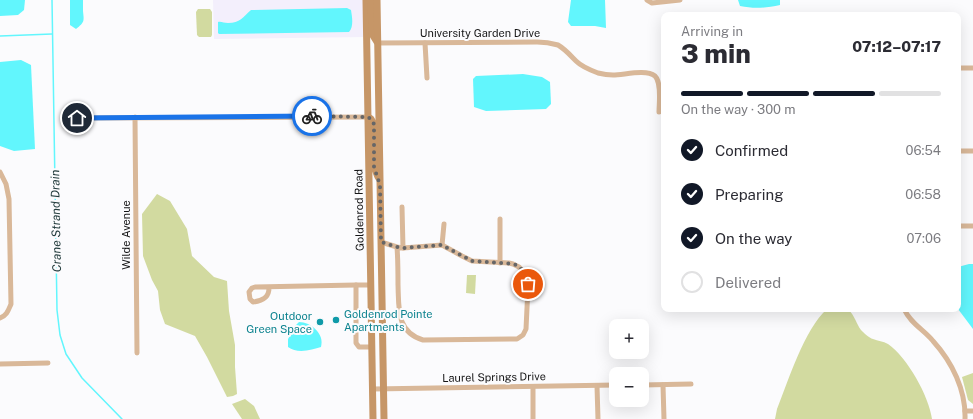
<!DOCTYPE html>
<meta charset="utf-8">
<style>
body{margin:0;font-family:"Public Sans",sans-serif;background:#f2f2f3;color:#2b2b33;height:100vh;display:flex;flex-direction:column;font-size:15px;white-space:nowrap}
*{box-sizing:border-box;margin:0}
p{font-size:13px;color:#7c7c81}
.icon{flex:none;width:22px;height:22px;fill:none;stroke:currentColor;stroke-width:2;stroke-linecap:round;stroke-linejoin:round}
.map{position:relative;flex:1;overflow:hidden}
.side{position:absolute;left:661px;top:12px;width:300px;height:300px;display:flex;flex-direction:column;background:#fff;border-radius:8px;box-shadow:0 4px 16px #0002}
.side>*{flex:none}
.controls{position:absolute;left:609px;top:319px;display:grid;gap:8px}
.controls a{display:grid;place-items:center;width:40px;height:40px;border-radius:8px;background:#fff;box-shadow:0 4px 16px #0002;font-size:20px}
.pin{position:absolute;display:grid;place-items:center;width:34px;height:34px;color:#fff;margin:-17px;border:2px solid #fff;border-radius:50%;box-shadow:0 1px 4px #0007}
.courier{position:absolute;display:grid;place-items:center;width:40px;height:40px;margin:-20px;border:3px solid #1a73e8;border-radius:50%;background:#fff;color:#222;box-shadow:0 1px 5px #0007}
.overview em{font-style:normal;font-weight:800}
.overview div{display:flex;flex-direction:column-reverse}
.overview{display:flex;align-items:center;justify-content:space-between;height:68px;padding:0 20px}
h1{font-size:26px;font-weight:800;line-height:30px}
.bar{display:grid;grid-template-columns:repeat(4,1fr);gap:6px 4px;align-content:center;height:48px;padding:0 20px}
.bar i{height:5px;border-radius:3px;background:#e1e1e2}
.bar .active{background:#111827}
.bar p{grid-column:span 4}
ol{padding:0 20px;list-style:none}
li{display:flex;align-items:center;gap:12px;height:44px}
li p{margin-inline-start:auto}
li .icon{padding:4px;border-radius:50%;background:#111827;color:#fff;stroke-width:4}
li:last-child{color:#7c7c81}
li i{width:22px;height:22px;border:2px solid #e1e1e2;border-radius:50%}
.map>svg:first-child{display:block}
</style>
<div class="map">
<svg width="973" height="419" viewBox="0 0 973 419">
<rect width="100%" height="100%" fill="#fbfbfd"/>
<polygon fill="#f3effc" points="213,0 365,0 365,37 214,39"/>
<g fill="#d2daa0">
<polygon points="198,9 210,9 212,12 212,35 211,37 199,37 197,35 196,12"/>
<polygon points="157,194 170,201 187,229 192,256 214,277 227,281 229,311 235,345 235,367 237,394 233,396 227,397 207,357 195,336 165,324 160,310 158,291 152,280 143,256 142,214"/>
<polygon points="467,275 476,275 475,294 466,293"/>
<path d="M827,309H848C855,316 856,323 861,330C864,333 869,338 873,339C878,341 883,341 888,344C907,357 929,396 932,419H775L777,409C789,379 804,330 827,309Z"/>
<polygon points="973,373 973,404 968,400 962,377"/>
<polygon points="245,399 254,406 260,419 242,419 232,404"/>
</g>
<g fill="#62f6fd">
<polygon points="0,0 25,0 24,10 18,15 0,16"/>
<path d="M70,0H83C83,4 83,7 83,11C84,21 85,22 76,29L70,25Z"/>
<polygon points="571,0 605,0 606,28 595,26 571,26 568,22"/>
<path d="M738,0H780V5C766,8 754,9 740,6Z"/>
<path d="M347,8L351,10C352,17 354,26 349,32L219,34L218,33V22C221,21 224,23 228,23C240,23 243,17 251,10Z"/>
<polygon points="21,60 31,65 35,149 14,151 0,146 0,62"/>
<polygon points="523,74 542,77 550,82 551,104 546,109 486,111 474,107 473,79 476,76"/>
<polygon points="969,264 973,264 973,329 958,309 958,267"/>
<path d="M299,322C311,322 325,334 321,347C312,350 297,354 288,347V339L291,334L293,328Z"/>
</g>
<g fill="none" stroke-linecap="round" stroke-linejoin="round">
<g stroke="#62f6fd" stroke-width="1.5">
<polyline points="52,0 57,310 60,335 66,354 82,378 122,419"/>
<polyline points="0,36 52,34"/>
</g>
<g stroke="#d9b899" stroke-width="5">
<polyline points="647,0 652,3 680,0"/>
<path d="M378,43L537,42C544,42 551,43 558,45C565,49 571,56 576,61C582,67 590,70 598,73C602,74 608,75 613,75C624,75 646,69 655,76C662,83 659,103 659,112"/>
<polyline points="425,43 427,78"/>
<polyline points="958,68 973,68"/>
<polyline points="135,117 137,353"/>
<polyline points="77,118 368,117"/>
<polyline points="958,151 973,151"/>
<path d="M0,172L6,184L9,199L11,304C8,311 7,315 0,318"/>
<polyline points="402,207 403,248"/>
<polyline points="500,219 500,263"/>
<polyline points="958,226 973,226"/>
<path d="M381,242L397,247L403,248L442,245L462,256L472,261L509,263L513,264L519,267L526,275L528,287L526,329L523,335L517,339L423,340C396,332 399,308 398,285C398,272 398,260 397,247"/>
<polyline points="442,245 444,224"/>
<polyline points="371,285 356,285 356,343 359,347 372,347"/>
<path d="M269,288C269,298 262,301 253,302L250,299L249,292L252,288L255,287L356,285"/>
<path d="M904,309C911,324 923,329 933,341C952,362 966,390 965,419"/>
<polyline points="0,364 48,363"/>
<polyline points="642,385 691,384"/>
<polyline points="663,385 664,419"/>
<polyline points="597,386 598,419"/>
<polyline points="533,387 533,419"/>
<polyline points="373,389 616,385"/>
<polyline points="965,411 973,411"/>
</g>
<g stroke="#c69667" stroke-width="7">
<polyline points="366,0 373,419"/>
<polyline points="371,0 372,34 377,42"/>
<polyline points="377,0 384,419"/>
<polyline points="368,117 371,119 374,124 374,167 378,177"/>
</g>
</g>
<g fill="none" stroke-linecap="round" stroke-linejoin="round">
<path stroke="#666667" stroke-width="4" stroke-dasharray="0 7.2" d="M312,116L368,117L371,119L374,124V167L380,185L381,242L397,247L403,248L442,245L472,261L514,264C522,268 527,274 528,284"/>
<polyline stroke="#1a73e8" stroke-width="5" points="77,118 312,116"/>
</g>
<g fill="#0f9aa8" stroke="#fbfbfd" stroke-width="1.5">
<circle cx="336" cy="320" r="4"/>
<circle cx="320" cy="322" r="4"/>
</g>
<g text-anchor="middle" stroke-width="4" stroke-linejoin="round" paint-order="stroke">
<g font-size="11" fill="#151516" stroke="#fbfbfd">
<text x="480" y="37">University Garden Drive</text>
<text transform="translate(359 210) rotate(-91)" y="4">Goldenrod Road</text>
<text transform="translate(126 235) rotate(-90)" y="4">Wilde Avenue</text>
<text transform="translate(494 377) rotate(-1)" y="4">Laurel Springs Drive</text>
</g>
<g font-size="11" fill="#0d838f" stroke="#fbfbfd" text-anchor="start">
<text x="344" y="318">Goldenrod Pointe<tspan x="344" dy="13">Apartments</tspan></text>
<text x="312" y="320" text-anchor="end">Outdoor<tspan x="312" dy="13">Green Space</tspan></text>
</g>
<g font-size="12" font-style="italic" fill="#233c3d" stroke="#fbfbfd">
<text transform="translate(56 221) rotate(-91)" y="4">Crane Strand Drain</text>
</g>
</g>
</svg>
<div class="controls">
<a>+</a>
<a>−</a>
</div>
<div class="pin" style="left:528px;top:284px;background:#ea580c"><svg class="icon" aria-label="bag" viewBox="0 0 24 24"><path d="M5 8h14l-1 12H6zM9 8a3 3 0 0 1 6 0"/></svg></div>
<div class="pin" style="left:77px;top:118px;background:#1f2937"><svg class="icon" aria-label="home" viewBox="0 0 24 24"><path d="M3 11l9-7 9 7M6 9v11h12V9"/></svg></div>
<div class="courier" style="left:312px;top:116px"><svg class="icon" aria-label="bike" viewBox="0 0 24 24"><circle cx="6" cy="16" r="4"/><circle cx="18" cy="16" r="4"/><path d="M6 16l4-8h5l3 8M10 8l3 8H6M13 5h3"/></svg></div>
<section class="side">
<div class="overview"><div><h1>3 min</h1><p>Arriving in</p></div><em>07:12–07:17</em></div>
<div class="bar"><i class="active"></i><i class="active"></i><i class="active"></i><i></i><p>On the way · 300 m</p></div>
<ol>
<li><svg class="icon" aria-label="check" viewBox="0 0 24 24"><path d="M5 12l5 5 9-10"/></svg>Confirmed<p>06:54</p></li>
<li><svg class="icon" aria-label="check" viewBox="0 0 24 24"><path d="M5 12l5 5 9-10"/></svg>Preparing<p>06:58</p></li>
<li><svg class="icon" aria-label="check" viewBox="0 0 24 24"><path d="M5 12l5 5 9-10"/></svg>On the way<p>07:06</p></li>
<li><i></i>Delivered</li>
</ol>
</section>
</div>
